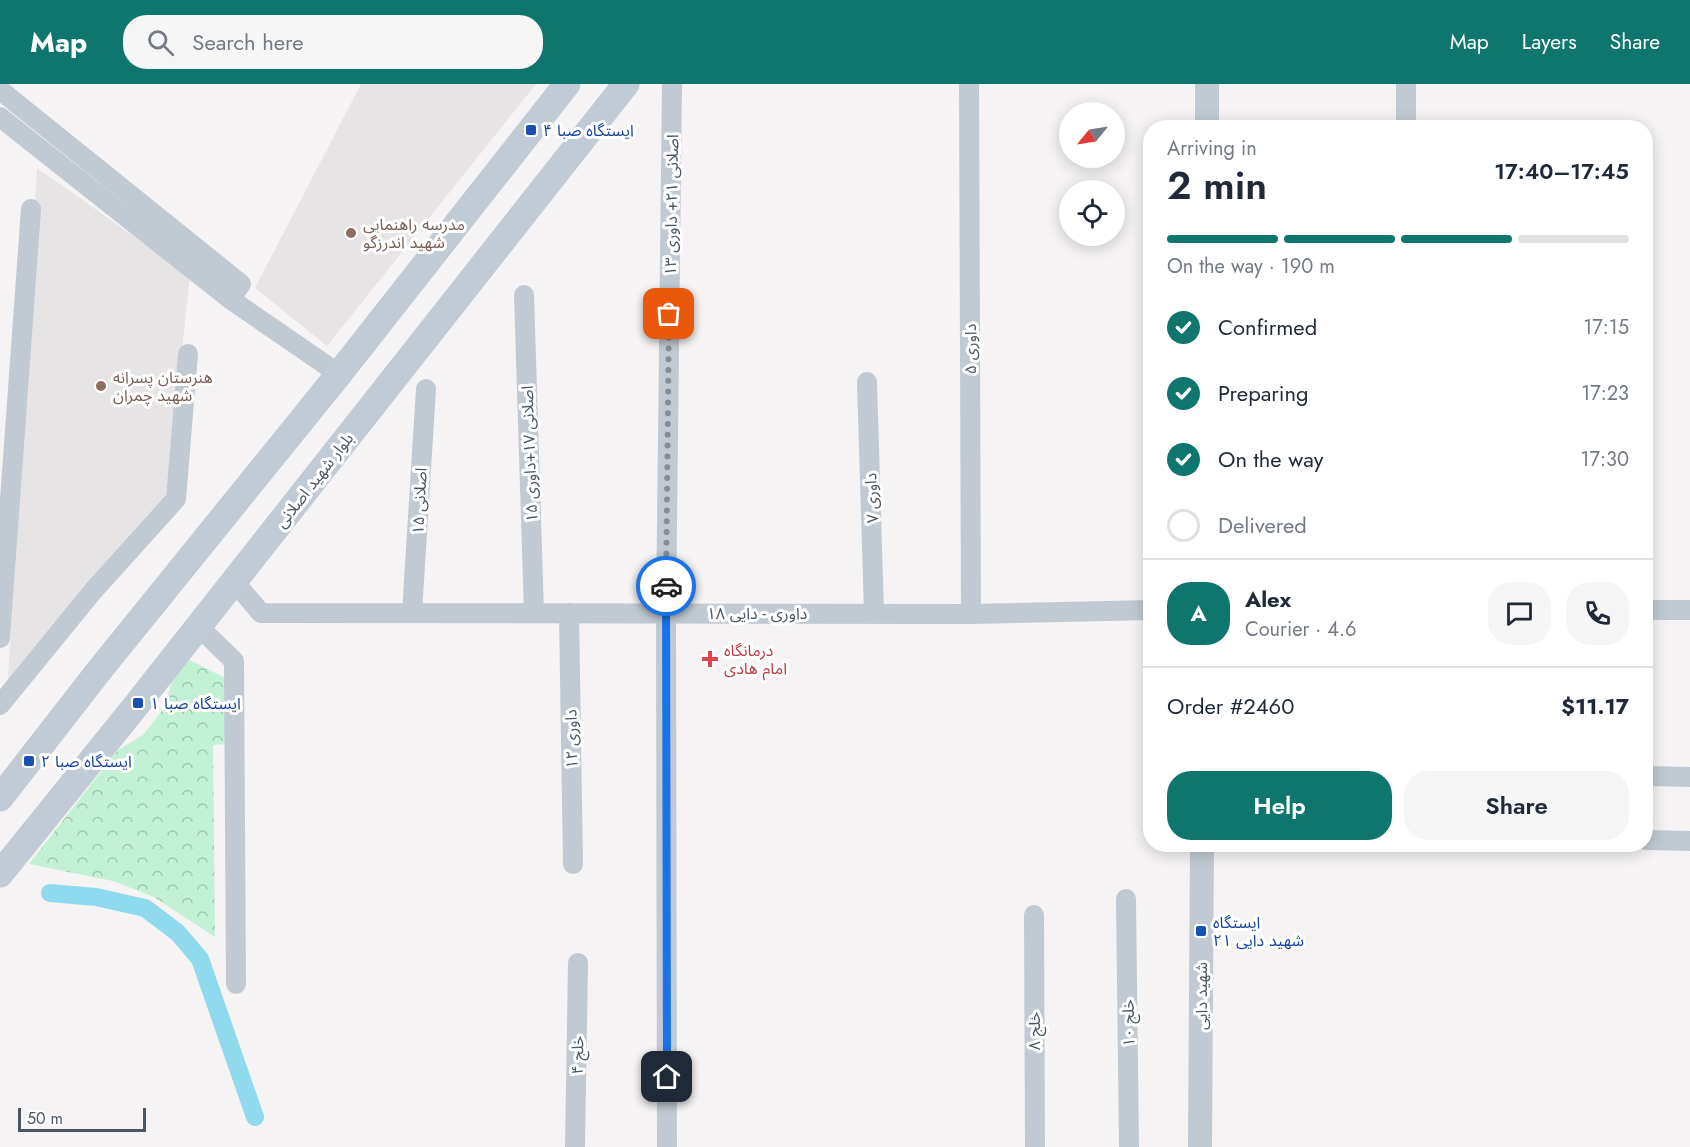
<!DOCTYPE html>
<meta charset="utf-8">
<style>
body{margin:0;font-family:Jost,"Noto Sans Arabic",sans-serif;background:#f6f6f7;color:#1f2937;height:100vh;display:flex;flex-direction:column;font-size:22px;white-space:nowrap}
*{box-sizing:border-box;margin:0}
p{font-size:20px;color:#747a83}
.icon{flex:none;width:33px;height:33px;fill:none;stroke:currentColor;stroke-width:2;stroke-linecap:round;stroke-linejoin:round}
.map{position:relative;flex:1;overflow:hidden}
.sheet{position:absolute;left:1143px;top:36px;width:510px;height:732px;display:flex;flex-direction:column;background:#fff;border-radius:24px;box-shadow:0 3px 15px #0003}
.sheet>*{flex:none}
.needle{width:39px;rotate:240deg}
.controls{position:absolute;left:1059px;top:18px;display:grid;gap:12px}
.controls a{display:grid;place-items:center;width:66px;height:66px;border-radius:50%;background:#fff;box-shadow:0 3px 15px #0003;font-size:30px}
.scale{position:absolute;left:18px;bottom:15px;width:128px;box-sizing:border-box;padding-left:6px;border:3px solid #4a5661;border-top:0;font-size:16px;line-height:21px;white-space:nowrap;color:#4a5661;-webkit-text-stroke:4px #fff;paint-order:stroke}
.pin{position:absolute;display:grid;place-items:center;width:51px;height:51px;color:#fff;margin:-26px;border-radius:12px;box-shadow:0 3px 9px #0006}
.courier{position:absolute;display:grid;place-items:center;width:60px;height:60px;margin:-30px;border:4px solid #1a73e8;border-radius:50%;background:#fff;color:#222;box-shadow:0 2px 8px #0007}
.overview em{font-style:normal;font-weight:600}
.overview div{display:flex;flex-direction:column-reverse}
.overview{display:flex;align-items:center;justify-content:space-between;height:102px;padding:0 24px}
h1{font-size:39px;font-weight:600;line-height:45px}
.bar{display:grid;grid-template-columns:repeat(4,1fr);gap:9px 6px;align-content:center;height:72px;padding:0 24px}
.bar i{height:8px;border-radius:4px;background:#e0e1e3}
.bar .selected{background:#0f766e}
.bar p{grid-column:span 4}
.line{display:flex;align-items:center;gap:15px;padding:0 24px;border-top:2px solid #e0e1e3}
.line div{flex:1}
.round{display:grid;place-items:center;flex:none;width:63px;height:63px;border-radius:24px;background:#f6f6f7}
ol{padding:0 24px;list-style:none}
li{display:flex;align-items:center;gap:18px;height:66px}
li p{margin-inline-start:auto}
li .icon{padding:6px;border-radius:50%;background:#0f766e;color:#fff;stroke-width:4}
li:last-child{color:#747a83}
li i{width:33px;height:33px;border:3px solid #e0e1e3;border-radius:50%}
.button{display:flex;gap:12px;margin-top:auto;padding:12px 24px}
.button a{flex:1;height:69px;border-radius:24px;background:#0f766e;color:#fff;font-size:24px;font-weight:600;line-height:69px;text-align:center}
.button a+a{background:#f6f6f7;color:#1f2937}
header{display:flex;align-items:center;gap:36px;box-sizing:border-box;height:84px;padding:0 30px;background:#0f766e;color:#fff}
header strong{font-size:28px}
nav{display:flex;gap:33px;margin-inline-start:auto;font-size:21px}
.search{width:420px;height:54px;background:#f6f6f7;display:flex;align-items:center;gap:15px;box-sizing:border-box;padding:0 21px;border-radius:24px;color:#747a83;font-size:22px}
.map>svg:first-child{display:block}
</style>
<header>
<strong>Map</strong>
<div class="search"><svg class="icon" aria-label="search" viewBox="0 0 24 24"><circle cx="10" cy="10" r="6"/><path d="M15 15l6 6"/></svg>Search here</div>
<nav><a>Map</a><a>Layers</a><a>Share</a></nav>
</header>
<div class="map">
<svg width="1690" height="1063" viewBox="0 0 1690 1063">
<defs>
<pattern id="forest-crowns" width="20" height="18" patternUnits="userSpaceOnUse" patternTransform="scale(1.5)"><rect width="20" height="18" fill="#c3f1d5"/><path d="M2 6a3 3 0 1 1 6 0M12 15a3 3 0 1 1 6 0" fill="none" stroke="#a0c6b0"/></pattern>
</defs>
<rect width="100%" height="100%" fill="#f5f3f3"/>
<g fill="#e6e4e5">
<polygon points="361,0 536,0 327,262 255,204"/>
<polygon points="37,84 190,192 166,412 7,614"/>
</g>
<polygon fill="url(#forest-crowns)" points="188,575 227,595 225,660 213,661 215,853 154,813 113,797 29,780 118,666 143,651 165,623 172,596"/>
<g fill="none" stroke-linecap="round" stroke-linejoin="round">
<polyline stroke="#90daee" stroke-width="18" points="50,809 96,813 145,824 178,849 200,875 255,1033"/>
<g stroke="#c1cad2" stroke-width="20">
<polyline points="969,0 971,530"/>
<polyline points="1406,0 1406,44"/>
<polyline points="0,6 241,200 230,215"/>
<polyline points="0,33 230,215 339,290"/>
<polyline points="524,211 534,529"/>
<polyline points="867,298 874,529"/>
<polyline points="234,497 261,529 971,530 1150,526"/>
<polyline points="1646,526 1690,526"/>
<polyline points="412,529 426,305"/>
<polyline points="569,529 573,780"/>
<polyline points="198,542 234,577 236,900"/>
<polyline points="0,554 31,125"/>
<polyline points="0,621 93,507 176,415 188,270"/>
<polyline points="1646,692 1690,693"/>
<polyline points="1646,756 1690,757"/>
<polyline points="1126,815 1129,1063"/>
<polyline points="1034,831 1035,1063"/>
<polyline points="575,1063 578,879"/>
<polyline points="667,1063 666,529 672,0"/>
</g>
<g stroke="#c1cad2" stroke-width="24">
<polyline points="1207,44 1207,0"/>
<polyline points="1200,1063 1202,760"/>
</g>
<g stroke="#c1cbd6" stroke-width="27">
<polyline points="0,714 98,588 339,290 567,0"/>
<polyline points="0,790 138,619 626,0"/>
</g>
</g>
<g fill="none" stroke-linecap="round" stroke-linejoin="round">
<polyline stroke="#868d94" stroke-width="6" stroke-dasharray="0 10.8" points="666,502 669,230"/>
<polyline stroke="#1a73e8" stroke-width="8" points="666,502 667,993"/>
</g>
<g fill="#1a4fb4" stroke="#fff" stroke-width="2">
<rect x="525" y="40" width="12" height="12" rx="3"/>
<rect x="132" y="613" width="12" height="12" rx="3"/>
<rect x="23" y="671" width="12" height="12" rx="3"/>
<rect x="1195" y="841" width="12" height="12" rx="3"/>
</g>
<g fill="#8d6e63" stroke="#fff" stroke-width="2">
<circle cx="351" cy="149" r="6"/>
<circle cx="101" cy="302" r="6"/>
</g>
<path fill="#e0444e" stroke="#fff" stroke-width="2" d="M707 566h6v6h6v6h-6v6h-6v-6h-6v-6h6z"/>
<g text-anchor="middle" stroke-width="6" stroke-linejoin="round" paint-order="stroke">
<g font-size="16" fill="#164399" stroke="#fff" text-anchor="start">
<text x="543" y="52">ایستگاه صبا ۴</text>
<text x="150" y="625">ایستگاه صبا ۱</text>
<text x="41" y="683">ایستگاه صبا ۲</text>
<text x="1213" y="844">ایستگاه<tspan x="1213" dy="18">شهید دایی ۲۱</tspan></text>
</g>
<g font-size="16" fill="#4a5661" stroke="#fff">
<text transform="translate(671 121) rotate(-89)" y="6">اصلانی ۲۱+ داوری ۱۳</text>
<text transform="translate(970 265) rotate(-90)" y="6">داوری ۵</text>
<text transform="translate(529 370) rotate(-92)" y="6">اصلانی ۱۷+داوری ۱۵</text>
<text transform="translate(314 396) rotate(-52)" y="6">بلوار شهید اصلانی</text>
<text transform="translate(871 414) rotate(-92)" y="6">داوری ۷</text>
<text transform="translate(419 417) rotate(-87)" y="6">اصلانی ۱۵</text>
<text x="757" y="535">داوری - دایی ۱۸</text>
<text transform="translate(571 655) rotate(-91)" y="6">داوری ۱۲</text>
<text transform="translate(1201 912) rotate(-90)" y="6">شهید دایی</text>
<text transform="translate(1128 939) rotate(-91)" y="6">خلج ۱۰</text>
<text transform="translate(1034 947) rotate(-90)" y="6">خلج ۸</text>
<text transform="translate(577 971) rotate(-89)" y="6">خلج ۴</text>
</g>
<g font-size="16" fill="#785e54" stroke="#fff" text-anchor="start">
<text x="363" y="146">مدرسه راهنمایی<tspan x="363" dy="18">شهید اندرزگو</tspan></text>
<text x="113" y="299">هنرستان پسرانه<tspan x="113" dy="18">شهید چمران</tspan></text>
</g>
<g font-size="16" fill="#be3a42" stroke="#fff" text-anchor="start">
<text x="724" y="572">درمانگاه<tspan x="724" dy="18">امام هادی</tspan></text>
</g>
</g>
</svg>
<div class="controls">
<a><svg class="needle" viewBox="-14 -14 28 28"><path d="M0-13l5 13h-10z" fill="#e53935"/><path d="M0 13l5-13h-10z" fill="#747a83"/></svg></a>
<a><svg class="icon" aria-label="locate" viewBox="0 0 24 24"><circle cx="12" cy="12" r="6"/><path d="M12 2v4M12 18v4M2 12h4M18 12h4"/></svg></a>
</div>
<div class="scale">50 m</div>
<div class="pin" style="left:669px;top:230px;background:#ea580c"><svg class="icon" aria-label="bag" viewBox="0 0 24 24"><path d="M5 8h14l-1 12H6zM9 8a3 3 0 0 1 6 0"/></svg></div>
<div class="pin" style="left:667px;top:993px;background:#1f2937"><svg class="icon" aria-label="home" viewBox="0 0 24 24"><path d="M3 11l9-7 9 7M6 9v11h12V9"/></svg></div>
<div class="courier" style="left:666px;top:502px"><svg class="icon" aria-label="car" viewBox="0 0 24 24"><path d="M5 17H2v-5l4-1 3-4h7l3 4 3 1v5h-3M9 17h6M6 11h13"/><circle cx="7" cy="17" r="2"/><circle cx="17" cy="17" r="2"/></svg></div>
<section class="sheet">
<div class="overview"><div><h1>2 min</h1><p>Arriving in</p></div><em>17:40–17:45</em></div>
<div class="bar"><i class="selected"></i><i class="selected"></i><i class="selected"></i><i></i><p>On the way · 190 m</p></div>
<ol>
<li><svg class="icon" aria-label="check" viewBox="0 0 24 24"><path d="M5 12l5 5 9-10"/></svg>Confirmed<p>17:15</p></li>
<li><svg class="icon" aria-label="check" viewBox="0 0 24 24"><path d="M5 12l5 5 9-10"/></svg>Preparing<p>17:23</p></li>
<li><svg class="icon" aria-label="check" viewBox="0 0 24 24"><path d="M5 12l5 5 9-10"/></svg>On the way<p>17:30</p></li>
<li><i></i>Delivered</li>
</ol>
<div class="line" style="height:108px"><b class="round" style="background:#0f766e;color:#fff">A</b><div><b>Alex</b><p>Courier · 4.6</p></div><a class="round"><svg class="icon" aria-label="chat" viewBox="0 0 24 24"><path d="M4 5h16v11H9l-5 4z"/></svg></a><a class="round"><svg class="icon" aria-label="phone" viewBox="0 0 24 24"><path d="M5 4h4l2 5-3 2q2 4 5 5l2-3 5 2v4C11 20 4 13 5 4z"/></svg></a></div>
<div class="line" style="height:78px"><div>Order #2460</div><b>$11.17</b></div>
<div class="button"><a>Help</a><a>Share</a></div>
</section>
</div>
